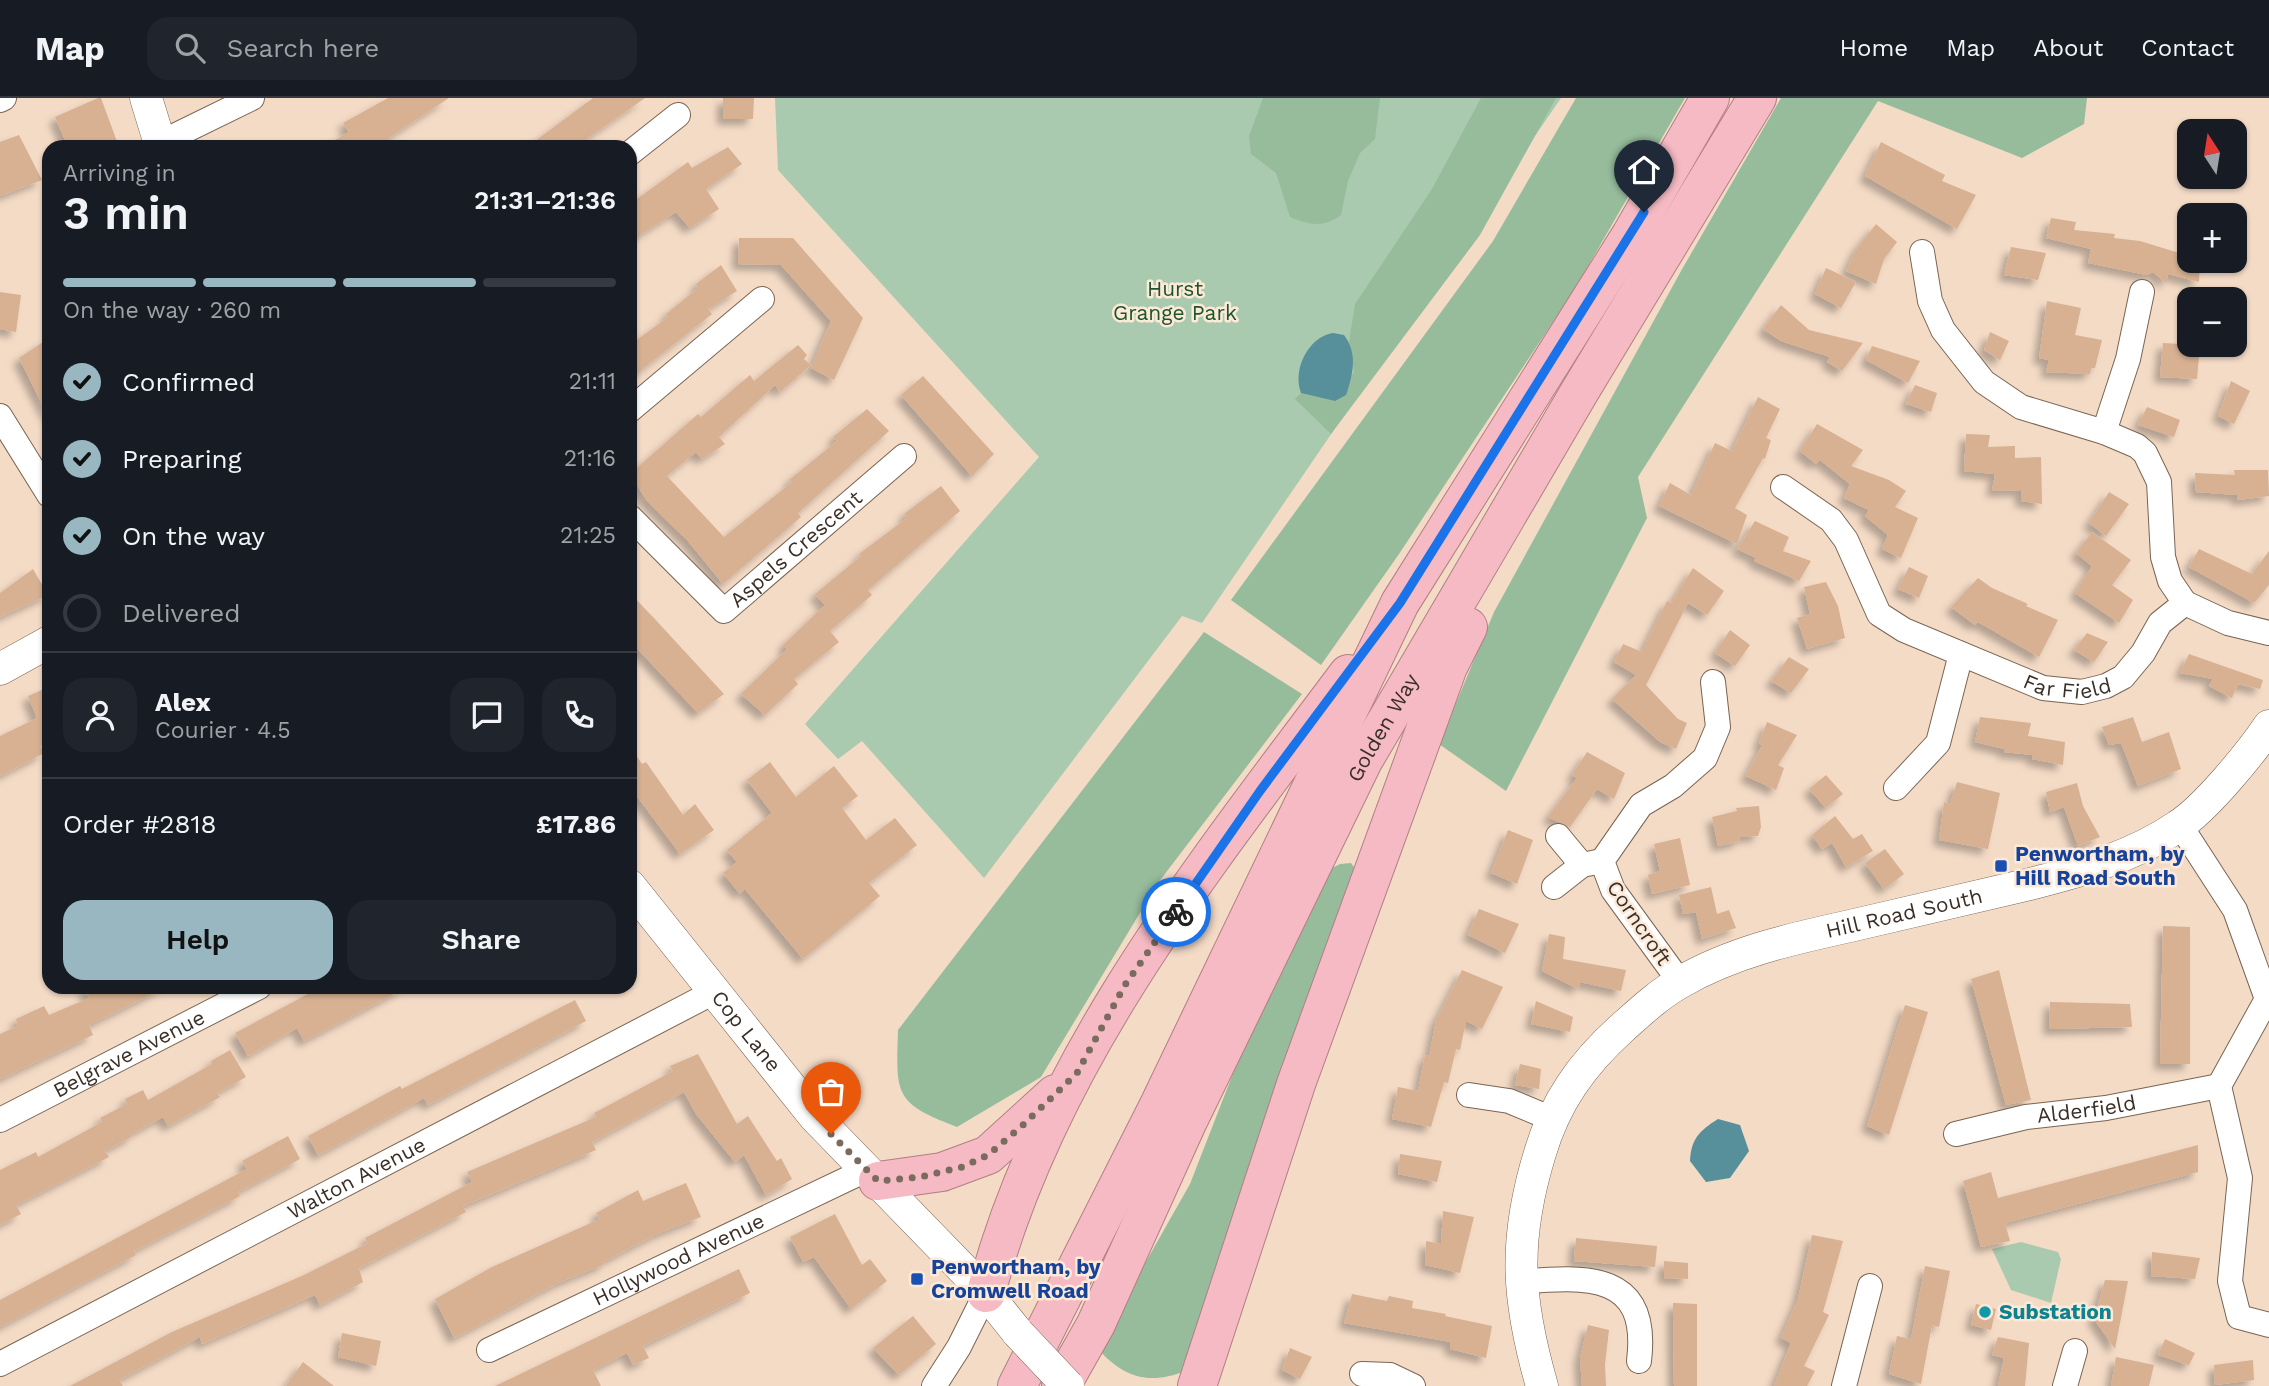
<!DOCTYPE html>
<meta charset="utf-8">
<style>
body{margin:0;font-family:"Work Sans",sans-serif;background:#20242c;color:#f1f3f6;height:100vh;display:flex;flex-direction:column;font-size:26px;white-space:nowrap}
*{box-sizing:border-box;margin:0}
p{font-size:23px;color:#9ea1a6}
.icon{flex:none;width:38px;height:38px;fill:none;stroke:currentColor;stroke-width:2;stroke-linecap:round;stroke-linejoin:round}
.map{position:relative;flex:1;overflow:hidden}
.details{position:absolute;left:42px;top:42px;width:595px;height:854px;display:flex;flex-direction:column;background:#171b24;border-radius:21px;box-shadow:0 2px 5px #0004}
.details>*{flex:none}
.needle{width:46px;rotate:348deg}
.controls{position:absolute;left:2177px;top:21px;display:grid;gap:14px}
.controls a{display:grid;place-items:center;width:70px;height:70px;border-radius:14px;background:#171b24;box-shadow:0 2px 5px #0004;font-size:35px}
.pin{position:absolute;display:grid;place-items:center;width:60px;height:60px;color:#fff;margin:-72px -30px;border-radius:50% 50% 50% 0;rotate:-45deg;box-shadow:0 0 7px #0007}
.pin .icon{rotate:45deg}
.courier{position:absolute;display:grid;place-items:center;width:70px;height:70px;margin:-35px;border:5px solid #1a73e8;border-radius:50%;background:#fff;color:#222;box-shadow:0 2px 9px #0007}
.overview em{font-style:normal;font-weight:600}
.overview div{display:flex;flex-direction:column-reverse}
.overview{display:flex;align-items:center;justify-content:space-between;height:119px;padding:0 21px}
h1{font-size:46px;font-weight:600;line-height:52px}
.bar{display:grid;grid-template-columns:repeat(4,1fr);gap:10px 7px;align-content:center;height:84px;padding:0 21px}
.bar i{height:9px;border-radius:5px;background:#363941}
.bar .current{background:#98b7c1}
.bar p{grid-column:span 4}
.line{display:flex;align-items:center;gap:18px;padding:0 21px;border-top:2px solid #363941}
.line div{flex:1}
.round{display:grid;place-items:center;flex:none;width:74px;height:74px;border-radius:21px;background:#20242c}
ol{padding:0 21px;list-style:none}
li{display:flex;align-items:center;gap:21px;height:77px}
li p{margin-inline-start:auto}
li .icon{padding:7px;border-radius:50%;background:#98b7c1;color:#111;stroke-width:4}
li:last-child{color:#9ea1a6}
li i{width:38px;height:38px;border:4px solid #363941;border-radius:50%}
.action{display:flex;gap:14px;margin-top:auto;padding:14px 21px}
.action a{flex:1;height:80px;border-radius:21px;background:#98b7c1;color:#111;font-size:28px;font-weight:600;line-height:80px;text-align:center}
.action a+a{background:#20242c;color:#f1f3f6}
header{display:flex;align-items:center;gap:42px;box-sizing:border-box;height:98px;padding:0 35px;background:#171b24;border-bottom:2px solid #363941}
header strong{font-size:33px}
nav{display:flex;gap:38px;margin-inline-start:auto;font-size:24px}
.search{width:490px;height:63px;background:#20242c;display:flex;align-items:center;gap:18px;box-sizing:border-box;padding:0 24px;border-radius:21px;color:#9ea1a6;font-size:26px}
.map>svg:first-child{display:block}
</style>
<header>
<strong>Map</strong>
<div class="search"><svg class="icon" aria-label="search" viewBox="0 0 24 24"><circle cx="10" cy="10" r="6"/><path d="M15 15l6 6"/></svg>Search here</div>
<nav><a>Home</a><a>Map</a><a>About</a><a>Contact</a></nav>
</header>
<div class="map">
<svg width="2269" height="1288" viewBox="0 0 2269 1288">
<defs>
<filter id="shadow"><feDropShadow dx="-6" dy="6" stdDeviation="3.5" flood-color="#0004"/></filter>
</defs>
<rect width="100%" height="100%" fill="#f4dbc6"/>
<g fill="#aacaaf">
<polygon points="775,0 1561,0 1202,525 1182,518 984,780 862,643 838,661 805,626 1039,359 778,72"/>
<polygon points="2021,1144 2058,1154 2061,1161 2051,1205 2011,1192 1992,1151"/>
</g>
<g fill="#96bc9c">
<path d="M1263,0H1380L1375,41L1360,55L1348,83L1341,117C1324,130 1309,127 1290,119L1276,75L1251,56L1249,38Z"/>
<polygon points="1481,0 1556,0 1480,137 1331,336 1295,301 1301,295 1335,303 1354,274 1349,244 1355,206 1432,91"/>
<polygon points="1576,0 1685,0 1576,189 1399,456 1321,567 1231,502 1493,143"/>
<polygon points="1781,0 2087,0 2084,26 2022,60 1878,3 1638,379 1647,420 1506,693 1439,646 1494,514 1681,173"/>
<path d="M1204,534L1302,596L1158,785L1041,979L957,1029C894,1005 896,997 898,932Z"/>
<path d="M1351,765L1356,772L1301,915L1188,1272C1149,1288 1124,1280 1097,1250L1190,1086L1257,914L1328,772L1340,766Z"/>
</g>
<g fill="#578f9a">
<path d="M1333,235L1344,237C1358,255 1353,277 1346,297L1335,303L1301,295C1292,272 1308,239 1333,235Z"/>
<path d="M1718,1021L1740,1027L1749,1053L1730,1080L1706,1084L1690,1063C1691,1041 1699,1033 1718,1021Z"/>
</g>
<g fill="#d7b192" filter="url(#shadow)">
<polygon points="98,0 101,0 119,49 68,49 55,19"/>
<polygon points="388,0 449,0 375,49 323,49 349,34 343,25"/>
<polygon points="593,0 645,0 575,49 527,49"/>
<polygon points="723,0 754,0 753,21 723,21"/>
<polygon points="19,37 42,82 0,98 0,44"/>
<polygon points="1881,44 1945,77 1942,83 1976,97 1957,131 1865,78"/>
<polygon points="728,49 742,66 706,91 719,111 690,130 676,114 630,143 630,106 688,64 692,70"/>
<polygon points="2051,120 2076,124 2074,132 2115,136 2114,140 2140,143 2189,158 2189,163 2200,163 2199,184 2168,176 2166,185 2153,174 2147,177 2088,165 2091,151 2046,140"/>
<polygon points="1876,126 1897,144 1884,161 1876,186 1846,173 1857,150"/>
<polygon points="739,140 793,140 863,220 834,282 811,270 831,223 781,167 738,166"/>
<polygon points="2011,149 2046,155 2038,182 2004,177"/>
<polygon points="721,167 737,193 708,211 712,216 630,281 630,247 668,219 666,216 698,190 696,186"/>
<polygon points="1826,170 1856,184 1841,210 1815,196"/>
<polygon points="0,194 21,197 16,234 0,231"/>
<polygon points="2047,203 2081,210 2075,237 2102,242 2095,270 2091,270 2090,276 2046,274 2049,262 2039,260"/>
<polygon points="1781,207 1809,232 1863,245 1842,273 1827,264 1830,259 1781,243 1763,231"/>
<polygon points="1990,234 2009,243 2000,262 1984,252"/>
<polygon points="49,240 49,320 19,260"/>
<polygon points="2163,245 2200,247 2197,281 2160,279"/>
<polygon points="798,247 807,257 804,261 811,267 780,294 775,287 719,339 725,346 702,361 696,354 667,378 724,439 792,384 789,382 837,343 833,339 867,311 889,333 798,415 801,419 723,486 688,443 647,403 630,376 698,316 701,319 750,277 754,283"/>
<polygon points="1872,248 1920,263 1908,285 1866,262"/>
<polygon points="923,278 994,356 972,378 901,297"/>
<polygon points="2231,283 2250,293 2234,326 2218,318"/>
<polygon points="1915,287 1937,295 1931,314 1906,306"/>
<polygon points="1758,299 1780,311 1766,340 1771,342 1765,361 1763,360 1735,410 1747,417 1737,446 1659,408 1670,385 1691,397 1715,345 1732,353"/>
<polygon points="2147,309 2180,322 2174,339 2138,327"/>
<polygon points="1817,326 1863,352 1851,368 1889,382 1906,393 1895,409 1918,420 1901,460 1882,451 1888,437 1865,418 1869,412 1844,400 1850,386 1820,362 1816,366 1800,353"/>
<polygon points="1966,336 1990,337 1988,349 2015,348 2015,360 2041,359 2042,406 2021,403 2021,392 1992,393 1995,376 1964,373"/>
<polygon points="2234,372 2268,372 2269,398 2238,402 2237,397 2196,394 2195,375 2235,377"/>
<polygon points="941,388 960,413 868,492 872,497 830,533 839,544 794,581 798,586 765,617 741,596 787,551 783,547 825,507 815,496 861,458 859,456 907,420 904,416"/>
<polygon points="2109,394 2129,406 2106,438 2089,425"/>
<polygon points="1755,423 1789,439 1783,453 1811,463 1799,483 1754,463 1756,460 1737,451"/>
<polygon points="2092,434 2131,462 2112,487 2133,502 2119,525 2075,495 2092,468 2076,455"/>
<polygon points="2199,451 2252,476 2269,453 2269,487 2254,505 2189,469"/>
<polygon points="1909,469 1928,478 1919,500 1898,491"/>
<polygon points="1693,470 1724,493 1707,517 1688,505 1646,587 1678,621 1687,625 1676,651 1660,644 1612,601 1636,577 1614,564 1623,546 1642,554 1667,503 1671,505"/>
<polygon points="33,471 48,497 0,519 0,495"/>
<polygon points="1978,480 1992,490 2028,506 2026,508 2058,522 2039,559 1978,524 1975,527 1951,509"/>
<polygon points="1826,484 1838,508 1845,540 1807,551 1797,520 1810,516 1804,489"/>
<polygon points="630,495 653,519 724,596 698,615 630,543"/>
<polygon points="1730,532 1750,547 1735,568 1715,555"/>
<polygon points="2087,535 2108,544 2094,564 2074,552"/>
<polygon points="2189,556 2263,582 2260,591 2238,586 2232,600 2209,588 2213,581 2180,575"/>
<polygon points="1789,559 1809,571 1791,595 1771,583"/>
<polygon points="49,589 49,646 48,644 40,648 44,655 0,678 0,638 37,620 28,598"/>
<polygon points="1980,619 2031,625 2028,638 2065,644 2063,667 2032,661 2033,657 2004,654 2004,651 1975,644"/>
<polygon points="2133,619 2142,644 2169,634 2181,671 2138,688 2121,645 2109,647 2102,629"/>
<polygon points="1767,624 1797,637 1778,667 1784,670 1776,692 1746,678 1762,647 1759,645"/>
<polygon points="630,648 642,666 646,664 683,717 695,706 714,732 680,756 630,689"/>
<polygon points="1587,654 1625,675 1614,701 1597,691 1570,729 1548,719 1577,680 1572,677"/>
<polygon points="770,664 796,699 834,668 858,698 842,710 866,742 895,720 917,747 869,785 880,798 803,861 745,791 740,796 723,775 737,764 727,752 772,715 747,682"/>
<polygon points="1826,677 1843,696 1826,710 1809,691"/>
<polygon points="1957,684 2000,695 1988,751 1939,742 1944,704 1950,707"/>
<polygon points="2077,685 2083,708 2100,739 2078,748 2064,709 2050,714 2046,694"/>
<polygon points="1759,708 1761,729 1758,738 1739,739 1740,743 1718,748 1712,719 1737,713 1736,710"/>
<polygon points="1835,718 1853,741 1862,736 1873,753 1846,769 1832,745 1822,751 1812,737"/>
<polygon points="1508,732 1533,742 1517,786 1491,775"/>
<polygon points="1680,740 1690,787 1652,796 1648,777 1660,773 1654,746"/>
<polygon points="1885,751 1904,776 1884,791 1865,765"/>
<polygon points="1711,789 1717,816 1729,812 1736,830 1702,841 1696,814 1683,816 1679,797"/>
<polygon points="1479,811 1519,826 1505,855 1468,837"/>
<polygon points="2163,828 2190,829 2190,966 2160,966"/>
<polygon points="1549,836 1565,839 1563,861 1626,872 1621,893 1580,884 1578,891 1542,873"/>
<polygon points="1462,872 1503,889 1482,931 1466,923 1460,952 1456,951 1448,985 1444,984 1431,1029 1392,1021 1398,989 1418,993 1425,957 1429,958 1436,923"/>
<polygon points="1999,872 2031,1002 2006,1007 1971,881"/>
<polygon points="83,889 166,889 89,927 93,937 0,981 0,936 18,928 16,921 44,908 49,917 89,900"/>
<polygon points="321,889 407,889 304,943 297,930 248,958 235,935"/>
<polygon points="575,902 586,923 428,1007 424,1000 318,1057 308,1038 400,988 402,991"/>
<polygon points="1536,903 1573,919 1570,934 1531,926"/>
<polygon points="2050,904 2130,906 2132,929 2049,931"/>
<polygon points="1905,907 1928,914 1889,1037 1867,1028"/>
<polygon points="230,952 246,979 217,995 220,999 168,1028 163,1019 131,1036 133,1038 105,1053 109,1059 16,1107 21,1116 0,1127 0,1072 36,1054 38,1059 102,1024 100,1020 127,1006 125,1001 143,992 148,1002 212,966 211,963"/>
<polygon points="698,956 737,1026 748,1018 777,1063 781,1060 792,1081 766,1097 744,1057 735,1064 696,1016 684,994 592,1044 596,1052 463,1108 466,1114 359,1170 363,1184 320,1207 315,1197 202,1246 200,1239 119,1282 123,1288 70,1288 172,1234 304,1177 368,1145 365,1140 472,1084 467,1074 596,1019 594,1015 673,973 670,968"/>
<polygon points="1520,966 1541,971 1539,991 1515,987"/>
<polygon points="288,1038 300,1061 238,1094 240,1098 134,1153 136,1157 0,1229 0,1202 247,1071 242,1063"/>
<polygon points="2198,1047 2198,1074 2005,1125 2010,1143 1981,1149 1963,1083 1991,1074 1998,1100"/>
<polygon points="1400,1056 1442,1063 1437,1084 1398,1076"/>
<polygon points="686,1085 701,1119 657,1136 603,1164 605,1166 558,1185 454,1240 435,1201 492,1169 600,1121 596,1115 638,1092 643,1103"/>
<polygon points="1443,1113 1474,1119 1460,1175 1425,1167 1426,1143 1441,1146"/>
<polygon points="835,1116 862,1167 870,1161 887,1183 851,1211 814,1159 803,1164 790,1139"/>
<polygon points="1812,1137 1843,1143 1823,1214 1829,1217 1804,1268 1815,1273 1807,1288 1774,1288 1791,1245 1781,1240 1798,1201"/>
<polygon points="1576,1140 1657,1148 1655,1169 1574,1163"/>
<polygon points="2152,1154 2200,1160 2195,1181 2151,1178"/>
<polygon points="1664,1163 1688,1165 1688,1181 1664,1180"/>
<polygon points="1925,1168 1950,1173 1939,1229 1932,1227 1921,1286 1889,1276 1897,1238 1911,1241"/>
<polygon points="739,1171 750,1195 643,1248 649,1260 633,1267 627,1255 593,1272 601,1288 495,1288"/>
<polygon points="2105,1182 2128,1183 2115,1251 2094,1221"/>
<polygon points="1352,1196 1387,1203 1389,1198 1413,1203 1412,1210 1446,1216 1445,1218 1492,1228 1486,1260 1450,1251 1451,1244 1344,1225"/>
<polygon points="1673,1205 1697,1206 1697,1288 1674,1288"/>
<polygon points="1976,1206 1996,1211 1991,1232 1971,1227"/>
<polygon points="913,1218 936,1246 899,1277 873,1250"/>
<polygon points="1588,1227 1609,1232 1605,1266 1606,1288 1582,1288 1580,1260"/>
<polygon points="342,1235 381,1243 376,1268 338,1259"/>
<polygon points="1998,1239 2029,1245 2025,1288 1998,1288 2004,1260 1992,1257"/>
<polygon points="2165,1241 2195,1255 2189,1267 2158,1257"/>
<polygon points="1290,1250 1312,1259 1300,1281 1282,1272"/>
<polygon points="2116,1259 2154,1267 2149,1288 2111,1288"/>
<polygon points="2253,1262 2254,1282 2215,1287 2214,1267"/>
<polygon points="303,1264 334,1288 286,1288"/>
</g>
<g fill="none" stroke-linecap="round" stroke-linejoin="round">
<g stroke="#7a6452" stroke-width="26">
<g id="minor">
<polyline points="0,2 4,0"/>
<polyline points="160,45 252,0"/>
<polyline points="630,55 678,17"/>
<polyline points="630,312 762,201"/>
<polyline points="0,318 49,397"/>
<polyline points="2104,334 2128,261 2142,194"/>
<path id="s1" d="M1783,389L1831,422L1846,442L1879,516L1904,532L2043,590L2082,594L2106,588L2123,579L2143,555L2160,525L2185,505L2170,483L2163,459L2159,384L2145,355L2137,348L2104,334L2021,309L1984,284L1943,232L1930,203L1922,154"/>
<path id="s2" d="M630,419L724,513L904,358"/>
<polyline points="2185,505 2228,525 2269,535"/>
<polyline points="1896,690 1938,645 1961,556"/>
<polyline points="2180,727 2235,812 2267,901 2219,988 2240,1080 2230,1183 2239,1219 2269,1227"/>
<polyline points="1558,738 1582,767 1602,763"/>
<polyline points="1554,789 1582,767"/>
<polyline points="1680,884 1613,792 1602,763 1641,707 1673,688 1705,660 1718,629 1713,584"/>
<polyline points="1469,997 1509,1003 1550,1020"/>
<path id="s3" d="M0,1022L259,889"/>
<path id="s4" d="M1956,1036L2026,1019L2106,1010L2219,988"/>
<path d="M1519,1184C1587,1178 1650,1174 1639,1263"/>
<path id="s5" d="M489,1252L866,1072"/>
<path id="s6" d="M0,1266L712,895"/>
<polyline points="1362,1276 1390,1277 1413,1288"/>
<polyline points="934,1288 959,1249 986,1195"/>
<polyline points="1844,1288 1870,1188"/>
<polyline points="2065,1288 2075,1253"/>
</g>
</g>
<g stroke="#7a6452" stroke-width="33">
<g id="tertiary">
<polyline points="146,0 161,49"/>
<polyline points="0,571 49,544"/>
<path id="s7" d="M630,788L814,1018L986,1195L1018,1235"/>
<path id="s8" d="M1542,1288C1517,1201 1513,1143 1540,1055C1555,1004 1582,966 1622,930C1640,914 1658,897 1679,885C1732,854 1791,841 1850,828C1909,814 1968,801 2026,787C2078,774 2133,759 2178,728C2205,711 2251,655 2269,628"/>
</g>
</g>
<g stroke="#b27e84" stroke-width="40">
<g id="trunk">
<polyline points="878,1083 942,1074 988,1057 1055,996"/>
<path d="M986,1195C1047,962 1206,766 1348,576"/>
<polyline points="1017,1288 1159,1007 1400,505 1631,137 1710,0"/>
<path id="s9" d="M1061,1288L1096,1226L1187,1025L1363,663L1580,293L1757,0"/>
<polyline points="1197,1288 1296,986 1448,569 1468,529"/>
</g>
</g>
<use href="#minor" stroke="#fff" stroke-width="24"/>
<use href="#tertiary" stroke="#fff" stroke-width="32"/>
<use href="#trunk" stroke="#f6bac4" stroke-width="38"/>
<g stroke="#7a6452" stroke-width="33" stroke-linecap="butt">
<polyline id="tertiary-bridge" points="1018,1235 1068,1288"/>
</g>
<use href="#tertiary-bridge" stroke="#fff" stroke-width="32"/>
</g>
<g fill="none" stroke-linecap="round" stroke-linejoin="round">
<polyline stroke="#7a6b5f" stroke-width="7" stroke-dasharray="0 12.6" points="831,1036 878,1083 920,1079 962,1069 988,1057 1022,1028 1077,975 1125,887 1176,814"/>
<polyline stroke="#1a73e8" stroke-width="9" points="1176,814 1260,693 1400,505 1644,114"/>
</g>
<g fill="#1a4fb4" stroke="#fde9d8" stroke-width="2.5">
<rect x="1994" y="761" width="14" height="14" rx="3.5"/>
<rect x="910" y="1174" width="14" height="14" rx="3.5"/>
</g>
<circle fill="#0f9aa8" stroke="#fde9d8" stroke-width="2.5" cx="1985" cy="1214" r="7"/>
<g text-anchor="middle" stroke-width="5" stroke-linejoin="round" paint-order="stroke">
<g font-size="21" fill="#1c552b" stroke="#fde9d8">
<text x="1175" y="198">Hurst<tspan x="1175" dy="24">Grange Park</tspan></text>
</g>
<g font-size="21" fill="#392f27" stroke="#fde9d8">
<text dy="7" stroke="none"><textPath href="#s2" startOffset="228">Aspels Crescent</textPath></text>
<text dy="7" stroke="none"><textPath href="#s1" startOffset="369">Far Field</textPath></text>
<text dy="7" stroke="none"><textPath href="#s9" startOffset="733">Golden Way</textPath></text>
<text dy="7" stroke="none"><textPath href="#s8" startOffset="698">Hill Road South</textPath></text>
<text transform="translate(1639 825) rotate(56)" y="7">Corncroft</text>
<text dy="7" stroke="none"><textPath href="#s7" startOffset="186">Cop Lane</textPath></text>
<text dy="7" stroke="none"><textPath href="#s3" startOffset="145">Belgrave Avenue</textPath></text>
<text dy="7" stroke="none"><textPath href="#s4" startOffset="133">Alderfield</textPath></text>
<text dy="7" stroke="none"><textPath href="#s6" startOffset="402">Walton Avenue</textPath></text>
<text dy="7" stroke="none"><textPath href="#s5" startOffset="210">Hollywood Avenue</textPath></text>
</g>
<g font-size="21" font-weight="bold" fill="#164399" stroke="#fde9d8" text-anchor="start">
<text x="2015" y="763">Penwortham, by<tspan x="2015" dy="24">Hill Road South</tspan></text>
<text x="931" y="1176">Penwortham, by<tspan x="931" dy="24">Cromwell Road</tspan></text>
</g>
<g font-size="21" font-weight="bold" fill="#0d838f" stroke="#fde9d8" text-anchor="start">
<text x="1999" y="1221">Substation</text>
</g>
</g>
</svg>
<div class="controls">
<a><svg class="needle" viewBox="-14 -14 28 28"><path d="M0-13l5 13h-10z" fill="#e53935"/><path d="M0 13l5-13h-10z" fill="#9ea1a6"/></svg></a>
<a>+</a>
<a>−</a>
</div>
<div class="pin" style="left:831px;top:1036px;background:#ea580c"><svg class="icon" aria-label="bag" viewBox="0 0 24 24"><path d="M5 8h14l-1 12H6zM9 8a3 3 0 0 1 6 0"/></svg></div>
<div class="pin" style="left:1644px;top:114px;background:#1f2937"><svg class="icon" aria-label="home" viewBox="0 0 24 24"><path d="M3 11l9-7 9 7M6 9v11h12V9"/></svg></div>
<div class="courier" style="left:1176px;top:814px"><svg class="icon" aria-label="bike" viewBox="0 0 24 24"><circle cx="6" cy="16" r="4"/><circle cx="18" cy="16" r="4"/><path d="M6 16l4-8h5l3 8M10 8l3 8H6M13 5h3"/></svg></div>
<section class="details">
<div class="overview"><div><h1>3 min</h1><p>Arriving in</p></div><em>21:31–21:36</em></div>
<div class="bar"><i class="current"></i><i class="current"></i><i class="current"></i><i></i><p>On the way · 260 m</p></div>
<ol>
<li><svg class="icon" aria-label="check" viewBox="0 0 24 24"><path d="M5 12l5 5 9-10"/></svg>Confirmed<p>21:11</p></li>
<li><svg class="icon" aria-label="check" viewBox="0 0 24 24"><path d="M5 12l5 5 9-10"/></svg>Preparing<p>21:16</p></li>
<li><svg class="icon" aria-label="check" viewBox="0 0 24 24"><path d="M5 12l5 5 9-10"/></svg>On the way<p>21:25</p></li>
<li><i></i>Delivered</li>
</ol>
<div class="line" style="height:126px"><a class="round"><svg class="icon" aria-label="person" viewBox="0 0 24 24"><circle cx="12" cy="8" r="4"/><path d="M4 21q1-7 8-7t8 7"/></svg></a><div><b>Alex</b><p>Courier · 4.5</p></div><a class="round"><svg class="icon" aria-label="chat" viewBox="0 0 24 24"><path d="M4 5h16v11H9l-5 4z"/></svg></a><a class="round"><svg class="icon" aria-label="phone" viewBox="0 0 24 24"><path d="M5 4h4l2 5-3 2q2 4 5 5l2-3 5 2v4C11 20 4 13 5 4z"/></svg></a></div>
<div class="line" style="height:91px"><div>Order #2818</div><b>£17.86</b></div>
<div class="action"><a>Help</a><a>Share</a></div>
</section>
</div>
